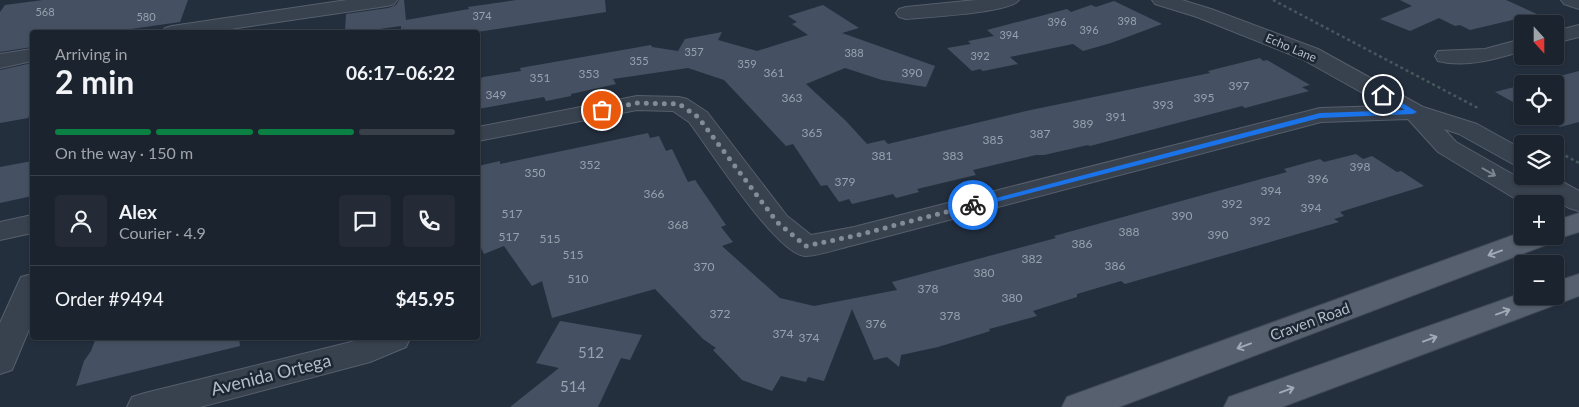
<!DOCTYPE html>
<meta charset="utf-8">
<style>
body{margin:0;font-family:Lato,sans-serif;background:#242b36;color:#f1f3f6;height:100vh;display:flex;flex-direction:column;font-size:19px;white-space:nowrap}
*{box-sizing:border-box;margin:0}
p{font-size:16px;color:#a0a4aa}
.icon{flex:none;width:28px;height:28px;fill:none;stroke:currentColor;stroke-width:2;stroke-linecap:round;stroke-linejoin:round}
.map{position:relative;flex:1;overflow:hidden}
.panel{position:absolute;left:30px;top:30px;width:450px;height:310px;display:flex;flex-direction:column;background:#1b232e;border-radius:5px;box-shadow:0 1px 4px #0004,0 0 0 1px #39404a}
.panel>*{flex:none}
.needle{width:32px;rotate:159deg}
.controls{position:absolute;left:1514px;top:15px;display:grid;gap:10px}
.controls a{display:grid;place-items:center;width:50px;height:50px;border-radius:5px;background:#1b232e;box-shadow:0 1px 4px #0004,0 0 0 1px #39404a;font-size:25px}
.pin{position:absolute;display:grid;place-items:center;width:42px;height:42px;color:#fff;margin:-21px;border:2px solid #fff;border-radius:50%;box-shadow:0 1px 5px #0007}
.courier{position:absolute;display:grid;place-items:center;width:50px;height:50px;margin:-25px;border:4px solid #1a73e8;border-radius:50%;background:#fff;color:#222;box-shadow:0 1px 6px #0007}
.headline em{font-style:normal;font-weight:700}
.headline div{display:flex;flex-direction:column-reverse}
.headline{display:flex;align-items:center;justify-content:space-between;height:85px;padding:0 25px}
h1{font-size:32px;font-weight:700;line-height:38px}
.bar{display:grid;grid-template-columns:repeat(4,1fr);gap:8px 5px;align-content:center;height:60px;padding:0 25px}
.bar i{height:6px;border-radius:4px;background:#39404a}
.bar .selected{background:#0b8043}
.bar p{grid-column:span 4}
.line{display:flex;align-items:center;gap:12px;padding:0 25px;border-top:1px solid #39404a}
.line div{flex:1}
.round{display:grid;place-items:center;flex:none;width:52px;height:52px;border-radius:5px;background:#242b36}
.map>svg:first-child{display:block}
</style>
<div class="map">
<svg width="1579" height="407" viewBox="0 0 1579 407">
<rect width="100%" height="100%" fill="#242f3e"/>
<g fill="#455162">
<polygon points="43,0 188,0 180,22 110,32 112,29 85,32 32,32 32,47 0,52 0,12 5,5"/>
<polygon points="399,0 404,0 406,20 469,9 468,7 516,0 605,0 606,12 477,32 401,32 401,26 358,32 345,32 346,14 388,8 396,5"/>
<polygon points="1400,0 1506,0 1537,14 1470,30 1460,25 1455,26 1439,18 1410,31 1380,19 1412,6"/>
<polygon points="1114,1 1162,24 1111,43 1083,51 1073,44 1010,57 1018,64 983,71 980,69 972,71 947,48 971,44 968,41 994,36 987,30 1067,9 1071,12 1091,5 1096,7"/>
<polygon points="823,5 859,28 842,33 935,66 926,87 882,80 845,68 806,84 846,121 867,144 884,140 888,144 1026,111 1210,73 1208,71 1260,58 1263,61 1267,60 1310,85 1302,87 1309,91 1245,108 1242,106 1090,146 1088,145 1044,155 1036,155 973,170 976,175 917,189 919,192 896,198 893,194 852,204 849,199 839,202 827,185 821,186 793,144 786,146 724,80 688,68 613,79 616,84 571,94 571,96 546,101 544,97 478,109 478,80 483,77 521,71 520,68 651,45 652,47 678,51 685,39 722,32 718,40 757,51 808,35 792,24 797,22 788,16"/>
<polygon points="32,63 32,110 28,118 0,123 0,70"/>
<polygon points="1579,71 1579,122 1560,127 1540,116 1555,116 1555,84 1529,84"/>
<polygon points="1522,85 1522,107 1495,92"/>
<polygon points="648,133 650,138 659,136 666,151 672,149 688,182 695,180 726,225 721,227 733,242 722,246 780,298 814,306 897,290 892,282 1056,238 1054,236 1287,172 1284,169 1320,159 1324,162 1356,154 1363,159 1372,156 1397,172 1401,171 1424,186 1340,212 1344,216 1334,219 1339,222 1125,284 1121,281 1077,294 1077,297 1033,311 1037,316 989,329 990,331 984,333 938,347 901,355 899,367 887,357 874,360 852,309 824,381 808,377 806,382 781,376 772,391 742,380 713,350 716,348 703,339 655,289 552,318 542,281 532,286 504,246 484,254 478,242 478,166 500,161 500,164"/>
<polygon points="32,161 32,196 0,203 0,167"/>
<polygon points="560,321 642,335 630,360 621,358 598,407 510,407 559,368 536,363"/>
<polygon points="96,338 239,338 240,346 76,386 84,361 91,351"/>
</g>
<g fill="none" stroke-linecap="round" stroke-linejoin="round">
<g stroke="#565f6c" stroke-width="2">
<g id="minor">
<polygon points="347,0 397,0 394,4 387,6 210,32 162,32 165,28 172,26"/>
<path d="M976,0H1019C1010,13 925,17 906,19L899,17L896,13L899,9L906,7Z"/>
<path d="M1152,0H1182L1211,9L1318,49L1423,107L1477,124L1522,149V167L1513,164L1459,134L1444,129L1456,142L1521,179L1519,176L1522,171V176H1552L1579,191V211L1569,208L1555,200L1558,204L1555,208V204H1524L1438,152L1408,119L1321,122L854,245C841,248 818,256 805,256C776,254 709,148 689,122L673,111L637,110L478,141V127L637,96L679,97L687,99L707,112L787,216L811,235L854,227L1320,108L1386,106L1302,59L1197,17L1155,4Z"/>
<polygon points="1561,0 1579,0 1579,9 1564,4"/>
<polygon points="1579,25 1579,37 1555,43 1555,31"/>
<path d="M1522,39V51C1496,59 1466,68 1438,61L1435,56L1438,51L1485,49Z"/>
<polygon points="32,49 32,61 0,68 0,54"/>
<polygon points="32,215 32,233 0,240 0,222"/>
<polygon points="32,274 32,322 12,370 0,374 0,323 21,277"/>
<polygon points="362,338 410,338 406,347 370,362 200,407 127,407 132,397 145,393 351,342"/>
</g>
</g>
<g stroke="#414a57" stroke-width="2">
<g id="major">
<polygon points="1579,213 1579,232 1553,240 1551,243 1119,407 1062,407 1067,397 1522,232 1522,236 1555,236 1555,221"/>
<polygon points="1579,274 1579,296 1282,407 1224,407 1229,397 1522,293 1522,296 1555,296 1555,282"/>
</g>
</g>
<g stroke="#44595c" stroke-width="2.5" stroke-dasharray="3 3" stroke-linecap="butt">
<polyline points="1273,0 1478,108"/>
<polyline points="1527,135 1544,144"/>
<polyline points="1555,150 1579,163"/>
</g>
<use href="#minor" fill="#38414e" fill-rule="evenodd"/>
<use href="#major" fill="#56606e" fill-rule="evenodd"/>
</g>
<defs><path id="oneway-shaft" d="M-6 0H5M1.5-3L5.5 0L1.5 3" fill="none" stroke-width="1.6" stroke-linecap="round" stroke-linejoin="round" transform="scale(1.25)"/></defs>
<use stroke="#7c8592" href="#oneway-shaft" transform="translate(1489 172) rotate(30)"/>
<g stroke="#a1aab7">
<use href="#oneway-shaft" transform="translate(1495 253) rotate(160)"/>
<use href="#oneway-shaft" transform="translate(1503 312) rotate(-20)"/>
<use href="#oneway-shaft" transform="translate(1430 339) rotate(-20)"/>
<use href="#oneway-shaft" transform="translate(1244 346) rotate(160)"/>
<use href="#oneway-shaft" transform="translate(1287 390) rotate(-20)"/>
</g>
<polygon fill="#1a73e8" points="1381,93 1386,93 1417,112 1413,114 1320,118 973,208 969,205 1320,113 1405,110 1381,96"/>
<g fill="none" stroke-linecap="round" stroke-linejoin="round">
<polyline stroke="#828b98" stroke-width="5" stroke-dasharray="0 9" points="602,110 637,103 679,104 698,117 777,222 806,246 854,236 973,205"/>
</g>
<g text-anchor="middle" stroke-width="5" stroke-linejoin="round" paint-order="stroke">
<g font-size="11" fill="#98a1af">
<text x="45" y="16">568</text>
<text x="482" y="20">374</text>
<text x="146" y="21">580</text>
<text x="1127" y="25">398</text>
<text x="1057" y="26">396</text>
<text x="1089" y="34">396</text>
<text x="1009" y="39">394</text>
<text x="694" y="56">357</text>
<text x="854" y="57">388</text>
<text x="980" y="60">392</text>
<text x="639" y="65">355</text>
<text x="747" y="68">359</text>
</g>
<g font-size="12" fill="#b4bcc9" stroke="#1d2633">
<text transform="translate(1291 48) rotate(23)" y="4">Echo Lane</text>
</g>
<g font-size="12" fill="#98a1af">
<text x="774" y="77">361</text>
<text x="912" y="77">390</text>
<text x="589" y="78">353</text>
<text x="540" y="82">351</text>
<text x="1239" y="90">397</text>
<text x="496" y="99">349</text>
<text x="792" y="102">363</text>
<text x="1204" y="102">395</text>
<text x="1163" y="109">393</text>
<text x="1116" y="121">391</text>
<text x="1083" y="128">389</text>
<text x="812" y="137">365</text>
<text x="1040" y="138">387</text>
<text x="993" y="144">385</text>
<text x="882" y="160">381</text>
<text x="953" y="160">383</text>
<text x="590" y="169">352</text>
<text x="1360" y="171">398</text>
<text x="535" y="177">350</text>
<text x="1318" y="183">396</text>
<text x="845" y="186">379</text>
<text x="1271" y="195">394</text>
<text x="654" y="198">366</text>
<text x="1232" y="208">392</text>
<text x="1311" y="212">394</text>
<text x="512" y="218">517</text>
<text x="1182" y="220">390</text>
<text x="1260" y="225">392</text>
<text x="678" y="229">368</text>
<text x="1129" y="236">388</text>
<text x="1218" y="239">390</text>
<text x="509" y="241">517</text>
<text x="550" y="243">515</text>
<text x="1082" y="248">386</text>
<text x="573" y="259">515</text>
<text x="1032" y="263">382</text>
<text x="1115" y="270">386</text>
<text x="704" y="271">370</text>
<text x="984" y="277">380</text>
<text x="578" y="283">510</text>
<text x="928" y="293">378</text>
<text x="1012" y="302">380</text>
<text x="720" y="318">372</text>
<text x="950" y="320">378</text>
<text x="876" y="328">376</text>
<text x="783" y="338">374</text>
<text x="809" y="342">374</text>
</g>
<g font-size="15" fill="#b4bcc9" stroke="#1d2633">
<text transform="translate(1310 322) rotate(-20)" y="5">Craven Road</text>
</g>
<g font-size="15" fill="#98a1af">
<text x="591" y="358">512</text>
<text x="573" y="392">514</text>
</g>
<g font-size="18" fill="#b4bcc9" stroke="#1d2633">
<text transform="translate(271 375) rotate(-14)" y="6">Avenida Ortega</text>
</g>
</g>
</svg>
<div class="controls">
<a><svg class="needle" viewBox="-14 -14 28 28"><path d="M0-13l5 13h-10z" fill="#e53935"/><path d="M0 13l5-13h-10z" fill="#a0a4aa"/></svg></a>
<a><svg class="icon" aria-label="locate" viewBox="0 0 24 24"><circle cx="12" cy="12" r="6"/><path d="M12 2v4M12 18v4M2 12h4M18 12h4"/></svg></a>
<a><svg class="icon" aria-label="layers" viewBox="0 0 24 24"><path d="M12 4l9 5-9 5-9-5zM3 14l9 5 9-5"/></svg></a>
<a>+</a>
<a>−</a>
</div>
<div class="pin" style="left:602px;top:110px;background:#ea580c"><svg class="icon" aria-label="bag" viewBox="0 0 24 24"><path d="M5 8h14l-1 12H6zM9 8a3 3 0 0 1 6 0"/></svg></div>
<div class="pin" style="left:1383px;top:95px;background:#1f2937"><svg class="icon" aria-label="home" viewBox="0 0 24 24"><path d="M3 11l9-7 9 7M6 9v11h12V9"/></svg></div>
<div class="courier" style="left:973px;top:205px"><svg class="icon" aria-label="bike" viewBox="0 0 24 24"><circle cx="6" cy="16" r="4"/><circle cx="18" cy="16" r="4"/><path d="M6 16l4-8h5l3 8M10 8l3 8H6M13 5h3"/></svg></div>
<section class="panel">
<div class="headline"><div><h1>2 min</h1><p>Arriving in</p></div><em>06:17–06:22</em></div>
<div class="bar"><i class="selected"></i><i class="selected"></i><i class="selected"></i><i></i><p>On the way · 150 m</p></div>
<div class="line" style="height:90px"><a class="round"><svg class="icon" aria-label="person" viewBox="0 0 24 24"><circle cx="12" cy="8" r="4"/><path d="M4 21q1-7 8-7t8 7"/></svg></a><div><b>Alex</b><p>Courier · 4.9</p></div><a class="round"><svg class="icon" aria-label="chat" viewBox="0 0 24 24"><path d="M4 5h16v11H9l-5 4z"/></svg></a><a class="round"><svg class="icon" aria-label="phone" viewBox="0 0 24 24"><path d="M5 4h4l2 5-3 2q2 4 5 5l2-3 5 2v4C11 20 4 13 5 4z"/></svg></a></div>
<div class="line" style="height:65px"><div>Order #9494</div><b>$45.95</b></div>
</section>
</div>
